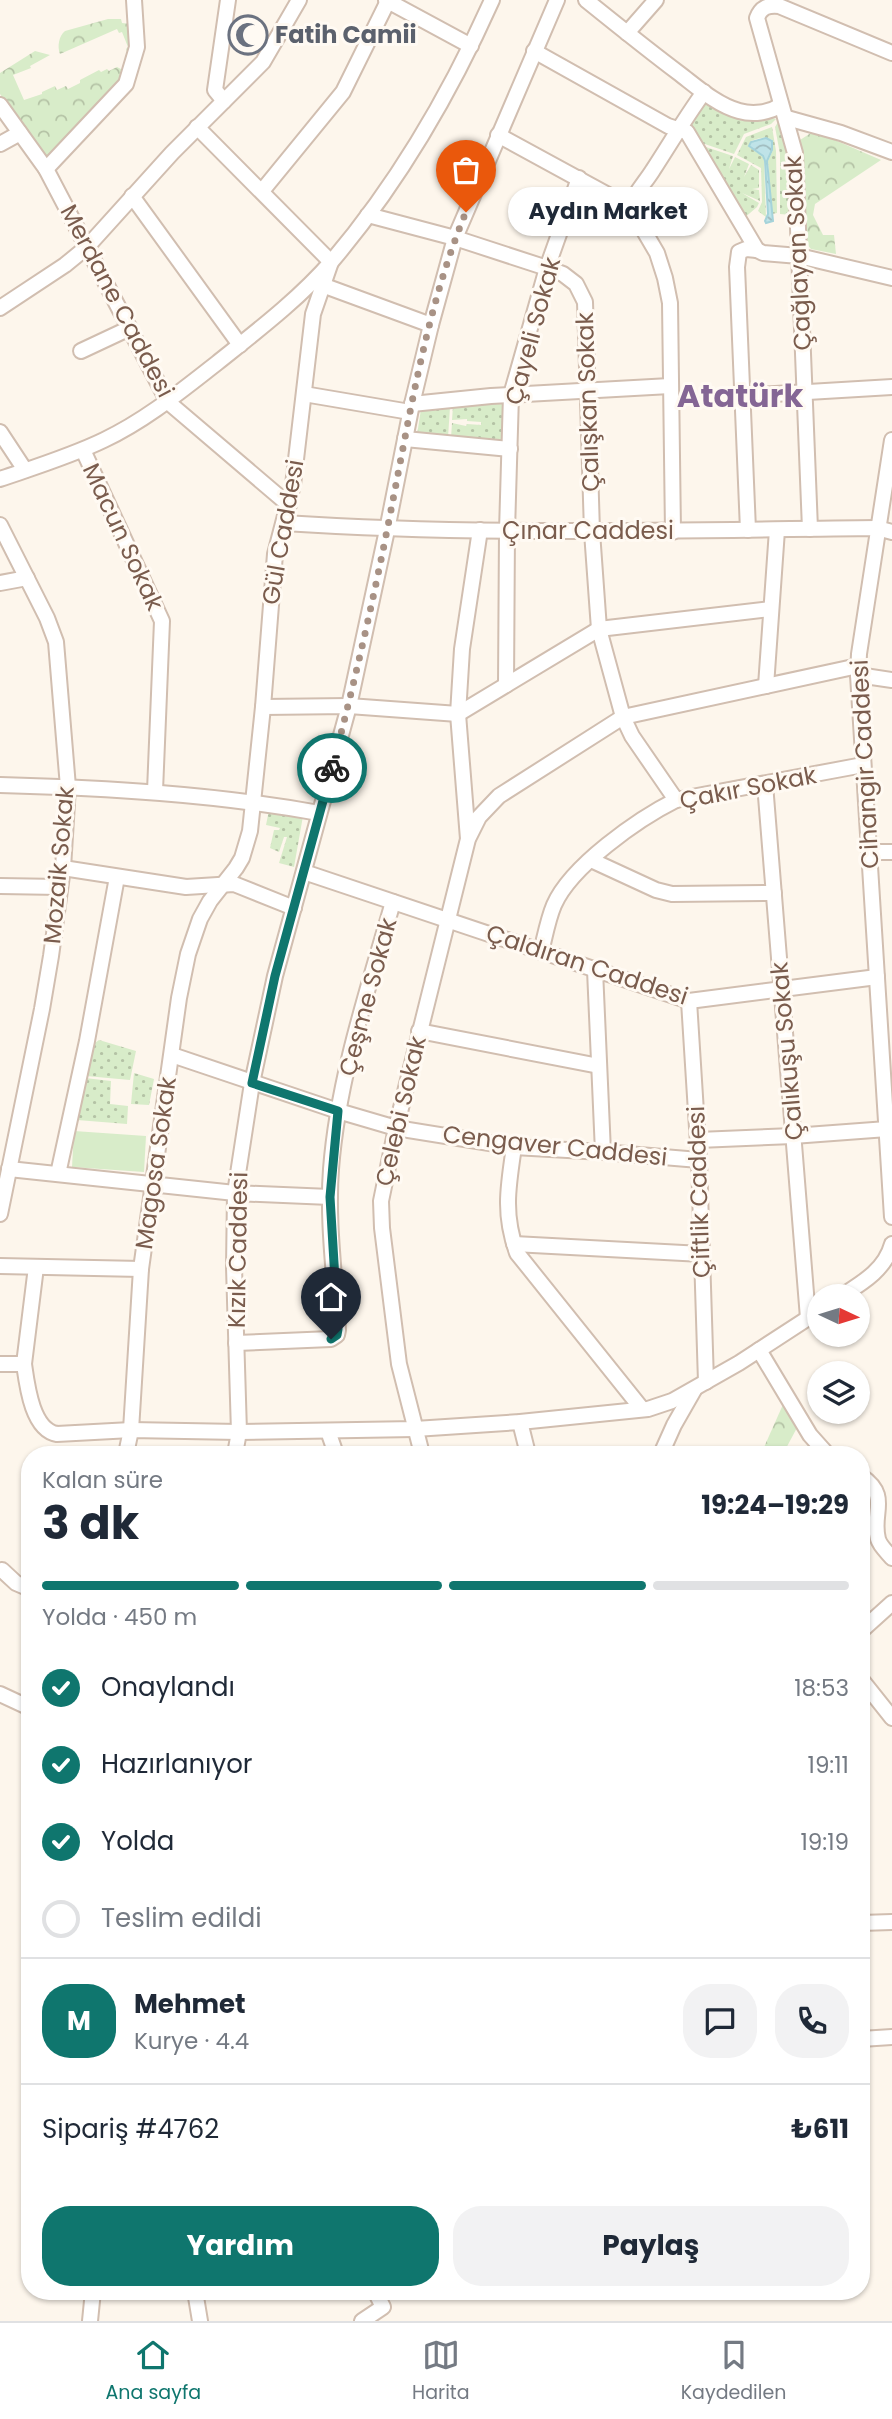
<!DOCTYPE html>
<html lang="tr">
<meta charset="utf-8">
<style>
body{margin:0;font-family:Poppins,sans-serif;background:#f2f2f3;color:#1f2937;height:100vh;display:flex;flex-direction:column;font-size:26px;white-space:nowrap}
*{box-sizing:border-box;margin:0}
p{font-size:23px;color:#747a83}
.icon{flex:none;width:38px;height:38px;fill:none;stroke:currentColor;stroke-width:2;stroke-linecap:round;stroke-linejoin:round}
.map{position:relative;flex:1;overflow:hidden}
.side{position:absolute;left:21px;top:1446px;width:849px;height:854px;display:flex;flex-direction:column;background:#fff;border-radius:28px;box-shadow:0 2px 5px #0004}
.side>*{flex:none}
.needle{width:46px;rotate:94deg}
.tools{position:absolute;left:807px;top:1284px;display:grid;gap:14px}
.tools a{display:grid;place-items:center;width:63px;height:63px;border-radius:50%;background:#fff;box-shadow:0 2px 5px #0004;font-size:35px}
.pin{position:absolute;display:grid;place-items:center;width:60px;height:60px;color:#fff;margin:-72px -30px;border-radius:50% 50% 50% 0;rotate:-45deg;box-shadow:0 0 7px #0007}
.pin .icon{rotate:45deg}
.courier{position:absolute;display:grid;place-items:center;width:70px;height:70px;margin:-35px;border:5px solid #0f766e;border-radius:50%;background:#fff;color:#222;box-shadow:0 2px 9px #0007}
.bubble{position:absolute;height:49px;border-radius:24px;background:#fff;box-shadow:0 2px 5px #0004;font-size:23px;font-weight:700;line-height:49px;text-align:center}
.overview em{font-style:normal;font-weight:700}
.overview div{display:flex;flex-direction:column-reverse}
.overview{display:flex;align-items:center;justify-content:space-between;height:119px;padding:0 21px}
h1{font-size:46px;font-weight:700;line-height:52px}
.bar{display:grid;grid-template-columns:repeat(4,1fr);gap:10px 7px;align-content:center;height:84px;padding:0 21px}
.bar i{height:9px;border-radius:5px;background:#e0e1e3}
.bar .active{background:#0f766e}
.bar p{grid-column:span 4}
.line{display:flex;align-items:center;gap:18px;padding:0 21px;border-top:2px solid #e0e1e3}
.line div{flex:1}
.round{display:grid;place-items:center;flex:none;width:74px;height:74px;border-radius:28px;background:#f2f2f3}
ol{padding:0 21px;list-style:none}
li{display:flex;align-items:center;gap:21px;height:77px}
li p{margin-inline-start:auto}
li .icon{padding:7px;border-radius:50%;background:#0f766e;color:#fff;stroke-width:4}
li:last-child{color:#747a83}
li i{width:38px;height:38px;border:4px solid #e0e1e3;border-radius:50%}
.cta{display:flex;gap:14px;margin-top:auto;padding:14px 21px}
.cta a{flex:1;height:80px;border-radius:28px;background:#0f766e;color:#fff;font-size:28px;font-weight:700;line-height:80px;text-align:center}
.cta a+a{background:#f2f2f3;color:#1f2937}
.tab-bar{display:flex;justify-content:space-around;align-items:center;height:98px;border-top:2px solid #e0e1e3;background:#fff;font-size:19px;color:#747a83}
.tab-bar a{display:grid;justify-items:center;gap:4px}
.tab-bar .active{color:#0f766e}
.map>svg:first-child{display:block}
</style>
<div class="map">
<svg width="892" height="2321" viewBox="0 0 892 2321">
<defs>
<pattern id="green-dots" width="8" height="8" patternUnits="userSpaceOnUse" patternTransform="scale(1.75)"><rect width="8" height="8" fill="#d8ecc9"/><path d="M2 2h.1M6 6h.1" fill="none" stroke="#b4c2a5" stroke-width="1.8" stroke-linecap="round"/></pattern>
<pattern id="forest-crowns" width="20" height="18" patternUnits="userSpaceOnUse" patternTransform="scale(1.75)"><rect width="20" height="18" fill="#d8ecc9"/><path d="M2 6a3 3 0 1 1 6 0M12 15a3 3 0 1 1 6 0" fill="none" stroke="#b4c2a5"/></pattern>
<pattern id="water-waves" width="16" height="10" patternUnits="userSpaceOnUse" patternTransform="scale(1.75)"><rect width="16" height="10" fill="#bfe3e8"/><path d="M0 5q4-4 8 0t8 0" fill="none" stroke="#a0bbbe"/></pattern>
</defs>
<rect width="100%" height="100%" fill="#fdf6ec"/>
<g fill="url(#green-dots)">
<path d="M703,101C717,109 731,120 748,121C758,121 767,116 776,119L771,124L744,134L734,154L699,142L686,122Z"/>
<polygon points="778,122 787,138 792,215 780,214 780,154 775,127"/>
<path d="M772,127L776,151L777,213L772,214L768,161L773,150L772,140C764,136 759,138 751,141L748,146L763,157L764,161L766,217L758,211L762,202L761,168L737,155L746,137Z"/>
<polygon points="700,145 733,156 729,169 735,157 749,164 744,177 751,165 759,170 759,188 752,189 759,190 760,201 742,193 759,203 757,207 743,219"/>
<polygon points="506,402 504,443 451,438 452,423 466,426 467,424 481,425 481,422 467,421 467,419 452,420 453,406"/>
<polygon points="450,407 448,438 417,435 421,409"/>
<polygon points="269,810 303,816 294,867 279,863 287,837 284,837 279,852 270,848 274,830 279,830 280,828 266,825"/>
<polygon points="99,1040 136,1051 130,1080 86,1076 92,1045"/>
<polygon points="134,1073 154,1079 149,1105 131,1104"/>
<polygon points="85,1078 111,1081 110,1104 128,1106 127,1124 77,1120"/>
</g>
<g fill="url(#forest-crowns)">
<path d="M108,19H121L122,23L131,24L130,61L126,49L128,47L122,32L119,33L117,29L60,54C57,46 59,36 65,31Z"/>
<polygon points="35,51 50,55 30,66 31,68 13,75 24,100 42,94 42,92 55,86 57,90 66,86 68,89 80,83 80,80 99,70 101,72 107,69 109,71 117,67 127,72 47,162 0,94 0,73"/>
<polygon points="814,131 881,160 815,204 813,215 823,235 834,235 836,254 811,249 806,243 800,140"/>
<polygon points="785,1400 799,1424 783,1454 761,1454"/>
</g>
<polygon fill="#d8ecc9" points="74,1131 146,1136 144,1172 72,1167"/>
<polygon fill="url(#water-waves)" stroke="#a5d3da" stroke-width="2" points="766,138 772,141 772,150 767,161 773,221 766,223 765,221 768,214 765,161 763,156 749,146 751,142"/>
<g fill="none" stroke-linecap="round" stroke-linejoin="round">
<g stroke="#d1beb0" stroke-width="18">
<g id="minor">
<polyline points="386,0 471,46"/>
<path d="M586,0C617,25 648,50 680,74C697,87 717,105 739,111C753,115 769,113 781,105"/>
<polyline points="627,33 656,0"/>
<polyline points="534,51 668,126 687,132 757,250 763,253 799,256 892,278"/>
<polyline points="224,101 215,90 228,0"/>
<polyline points="0,105 46,169 168,402 289,505"/>
<polyline points="787,118 841,133 892,152"/>
<polyline points="498,135 630,207 657,253 665,278 670,303 673,532"/>
<polyline points="0,144 20,133"/>
<polyline points="46,169 126,84 137,47 134,0"/>
<polyline points="262,191 343,92 388,1"/>
<polyline points="132,196 240,345"/>
<path d="M630,207C635,192 645,183 653,170C670,144 685,118 704,92"/>
<polyline points="368,215 455,238 547,268 563,274 576,284 585,302 592,532 599,629 623,717 632,736 676,800"/>
<polyline points="314,282 431,325"/>
<polyline points="0,308 65,265 87,247 172,153 263,62 299,0"/>
<polyline points="81,351 130,328"/>
<polyline points="304,394 410,412"/>
<polyline points="742,396 892,387"/>
<polyline points="412,404 491,396 670,386"/>
<polyline points="0,432 25,470"/>
<polyline points="405,439 510,449"/>
<polyline points="892,440 859,654 858,675 892,1217"/>
<polyline points="83,450 162,621 155,791"/>
<path d="M0,479C35,467 71,456 104,440C146,420 181,391 217,363C257,331 299,299 332,261C399,182 450,94 492,0"/>
<path d="M284,523C482,536 679,530 877,528L892,532"/>
<polyline points="0,525 47,618 56,642 68,787 63,868 51,956 42,1009 0,1214"/>
<path d="M810,529L795,153L757,18C761,7 768,5 779,6L892,53"/>
<polyline points="748,530 737,267 739,252 746,249 757,250"/>
<polyline points="0,583 27,578"/>
<polyline points="858,675 892,680"/>
<polyline points="506,685 507,531 511,395 547,268 579,178"/>
<polyline points="766,686 777,530"/>
<polyline points="263,707 349,706 458,714 599,629 771,609"/>
<polyline points="765,784 808,1318"/>
<path d="M0,785C108,788 213,794 319,813"/>
<polyline points="469,837 479,817 499,796 623,717 858,666"/>
<polyline points="869,852 892,852"/>
<polyline points="591,860 656,890 672,894 774,893"/>
<polyline points="63,868 186,887 234,884 294,908"/>
<polyline points="304,872 689,1001 877,977"/>
<polyline points="0,886 60,887"/>
<path d="M541,952C545,936 548,919 554,905C571,866 638,819 676,800L863,765"/>
<polyline points="595,970 603,1152"/>
<polyline points="689,1001 699,1160 706,1382"/>
<polyline points="419,1031 599,1066"/>
<polyline points="172,1055 338,1111 396,1128 514,1147 603,1152 699,1160"/>
<polyline points="698,1140 793,1136 887,1129"/>
<path d="M514,1147C508,1187 503,1214 517,1253L642,1409"/>
<polyline points="9,1169 235,1193 330,1197"/>
<polyline points="58,1174 87,1041 117,877"/>
<polyline points="514,1244 702,1254"/>
<polyline points="0,1266 141,1269"/>
<path d="M36,1267L24,1364C27,1385 32,1430 57,1434L131,1430L239,1432L415,1429L520,1422L648,1409L672,1401L739,1363L819,1311"/>
<path d="M840,1297C862,1283 885,1270 892,1244"/>
<path d="M236,1343L331,1339L337,1335L338,1330C335,1277 327,1222 331,1169C338,1078 368,989 393,902"/>
<polyline points="759,1350 810,1435 827,1454"/>
<polyline points="0,1364 24,1364"/>
<polyline points="520,1422 528,1454"/>
<polyline points="328,1431 336,1454"/>
<polyline points="126,1454 131,1430 141,1269 179,998 188,954 200,919 210,901 236,868 242,858 250,831 263,707 275,554 293,485 313,314 331,262 197,127"/>
<polyline points="235,1454 239,1432 234,1267 235,1193 252,1083 275,976 349,706 387,530 412,404 431,325 455,238 557,0"/>
<polyline points="422,1454 399,1364 382,1228 381,1201 396,1128 468,839 458,714 462,649 480,530"/>
<polyline points="661,1454 674,1425 694,1390"/>
<path d="M861,1476C891,1496 871,1513 878,1539C880,1546 887,1552 892,1558"/>
<polyline points="2,1570 16,1583 30,1589"/>
<polyline points="861,1631 892,1603"/>
<polyline points="861,1679 892,1718"/>
<polyline points="0,1694 30,1708"/>
<polyline points="861,1923 892,1922"/>
<polyline points="861,2039 892,2037"/>
<polyline points="195,2291 200,2321"/>
<polyline points="90,2321 93,2291"/>
<polyline points="362,2321 383,2307 375,2291"/>
</g>
</g>
<use href="#minor" stroke="#fff" stroke-width="14"/>
</g>
<g fill="none" stroke-linecap="round" stroke-linejoin="round">
<path stroke="#a89285" stroke-width="7" stroke-dasharray="0 12.6" d="M332,768C355,681 375,593 392,505C411,408 428,303 466,212"/>
<polyline stroke="#0f766e" stroke-width="9" points="331,1339 337,1335 338,1329 330,1197 338,1111 252,1083 275,976 332,768"/>
</g>
<defs>
<g id="mosque-ring" transform="scale(2.0125)"><circle r="9.5" fill="#fffaf3" stroke="#6b7280" stroke-width="1.5"/><path d="M3.5-4.9A6 6 0 1 0 3.5 4.9A5 5 0 1 1 3.5-4.9Z" fill="#6b7280"/></g>
</defs>
<g fill-rule="evenodd">
<use href="#mosque-ring" x="248" y="35"/>
</g>
<g text-anchor="middle" stroke-width="6" stroke-linejoin="round" paint-order="stroke">
<g font-size="24" font-weight="bold" fill="#5b616d" stroke="#fffaf3" text-anchor="start">
<text x="275" y="43">Fatih Camii</text>
</g>
<g font-size="24" fill="#7a5c4d" stroke="#fffaf3">
<text transform="translate(798 253) rotate(-93)" y="8">Çağlayan Sokak</text>
<text transform="translate(117 301) rotate(62)" y="8">Merdane Caddesi</text>
<text transform="translate(533 331) rotate(-75)" y="8">Çayeli Sokak</text>
<text transform="translate(588 402) rotate(-92)" y="8">Çalışkan Sokak</text>
<text x="588" y="539">Çınar Caddesi</text>
<text transform="translate(283 532) rotate(-80)" y="8">Gül Caddesi</text>
<text transform="translate(123 537) rotate(65)" y="8">Macun Sokak</text>
<text transform="translate(865 764) rotate(-93)" y="8">Cihangir Caddesi</text>
<text transform="translate(748 788) rotate(-11)" y="8">Çakır Sokak</text>
<text transform="translate(59 865) rotate(-85)" y="8">Mozaik Sokak</text>
<text transform="translate(587 965) rotate(18)" y="8">Çaldıran Caddesi</text>
<text transform="translate(368 997) rotate(-75)" y="8">Çeşme Sokak</text>
<text transform="translate(787 1051) rotate(-95)" y="8">Çalıkuşu Sokak</text>
<text transform="translate(401 1111) rotate(-77)" y="8">Çelebi Sokak</text>
<text transform="translate(555 1146) rotate(6)" y="8">Cengaver Caddesi</text>
<text transform="translate(156 1163) rotate(-82)" y="8">Magosa Sokak</text>
<text transform="translate(699 1192) rotate(-92)" y="8">Çiftlik Caddesi</text>
<text transform="translate(238 1250) rotate(-89)" y="8">Kızık Caddesi</text>
</g>
<g font-size="32" font-weight="bold" fill="#846695" stroke="#fffaf3">
<text x="740" y="407">Atatürk</text>
</g>
</g>
</svg>
<div class="tools">
<a><svg class="needle" viewBox="-14 -14 28 28"><path d="M0-13l5 13h-10z" fill="#e53935"/><path d="M0 13l5-13h-10z" fill="#747a83"/></svg></a>
<a><svg class="icon" aria-label="layers" viewBox="0 0 24 24"><path d="M12 4l9 5-9 5-9-5zM3 14l9 5 9-5"/></svg></a>
</div>
<div class="pin" style="left:466px;top:212px;background:#ea580c"><svg class="icon" aria-label="bag" viewBox="0 0 24 24"><path d="M5 8h14l-1 12H6zM9 8a3 3 0 0 1 6 0"/></svg></div>
<div class="pin" style="left:331px;top:1339px;background:#1f2937"><svg class="icon" aria-label="home" viewBox="0 0 24 24"><path d="M3 11l9-7 9 7M6 9v11h12V9"/></svg></div>
<div class="courier" style="left:332px;top:768px"><svg class="icon" aria-label="bike" viewBox="0 0 24 24"><circle cx="6" cy="16" r="4"/><circle cx="18" cy="16" r="4"/><path d="M6 16l4-8h5l3 8M10 8l3 8H6M13 5h3"/></svg></div>
<div class="bubble" style="left:508px;top:187px;width:200px">Aydın Market</div>
<section class="side">
<div class="overview"><div><h1>3 dk</h1><p>Kalan süre</p></div><em>19:24–19:29</em></div>
<div class="bar"><i class="active"></i><i class="active"></i><i class="active"></i><i></i><p>Yolda · 450 m</p></div>
<ol>
<li><svg class="icon" aria-label="check" viewBox="0 0 24 24"><path d="M5 12l5 5 9-10"/></svg>Onaylandı<p>18:53</p></li>
<li><svg class="icon" aria-label="check" viewBox="0 0 24 24"><path d="M5 12l5 5 9-10"/></svg>Hazırlanıyor<p>19:11</p></li>
<li><svg class="icon" aria-label="check" viewBox="0 0 24 24"><path d="M5 12l5 5 9-10"/></svg>Yolda<p>19:19</p></li>
<li><i></i>Teslim edildi</li>
</ol>
<div class="line" style="height:126px"><b class="round" style="background:#0f766e;color:#fff">M</b><div><b>Mehmet</b><p>Kurye · 4.4</p></div><a class="round"><svg class="icon" aria-label="chat" viewBox="0 0 24 24"><path d="M4 5h16v11H9l-5 4z"/></svg></a><a class="round"><svg class="icon" aria-label="phone" viewBox="0 0 24 24"><path d="M5 4h4l2 5-3 2q2 4 5 5l2-3 5 2v4C11 20 4 13 5 4z"/></svg></a></div>
<div class="line" style="height:91px"><div>Sipariş #4762</div><b>₺611</b></div>
<div class="cta"><a>Yardım</a><a>Paylaş</a></div>
</section>
</div>
<nav class="tab-bar">
<a class="active"><svg class="icon" aria-label="home" viewBox="0 0 24 24"><path d="M3 11l9-7 9 7M6 9v11h12V9"/></svg>Ana sayfa</a>
<a><svg class="icon" aria-label="map" viewBox="0 0 24 24"><path d="M3 6l6-2 6 2 6-2v14l-6 2-6-2-6 2zM9 4v14M15 6v14"/></svg>Harita</a>
<a><svg class="icon" aria-label="saved" viewBox="0 0 24 24"><path d="M7 4h10v16l-5-4-5 4z"/></svg>Kaydedilen</a>
</nav>
